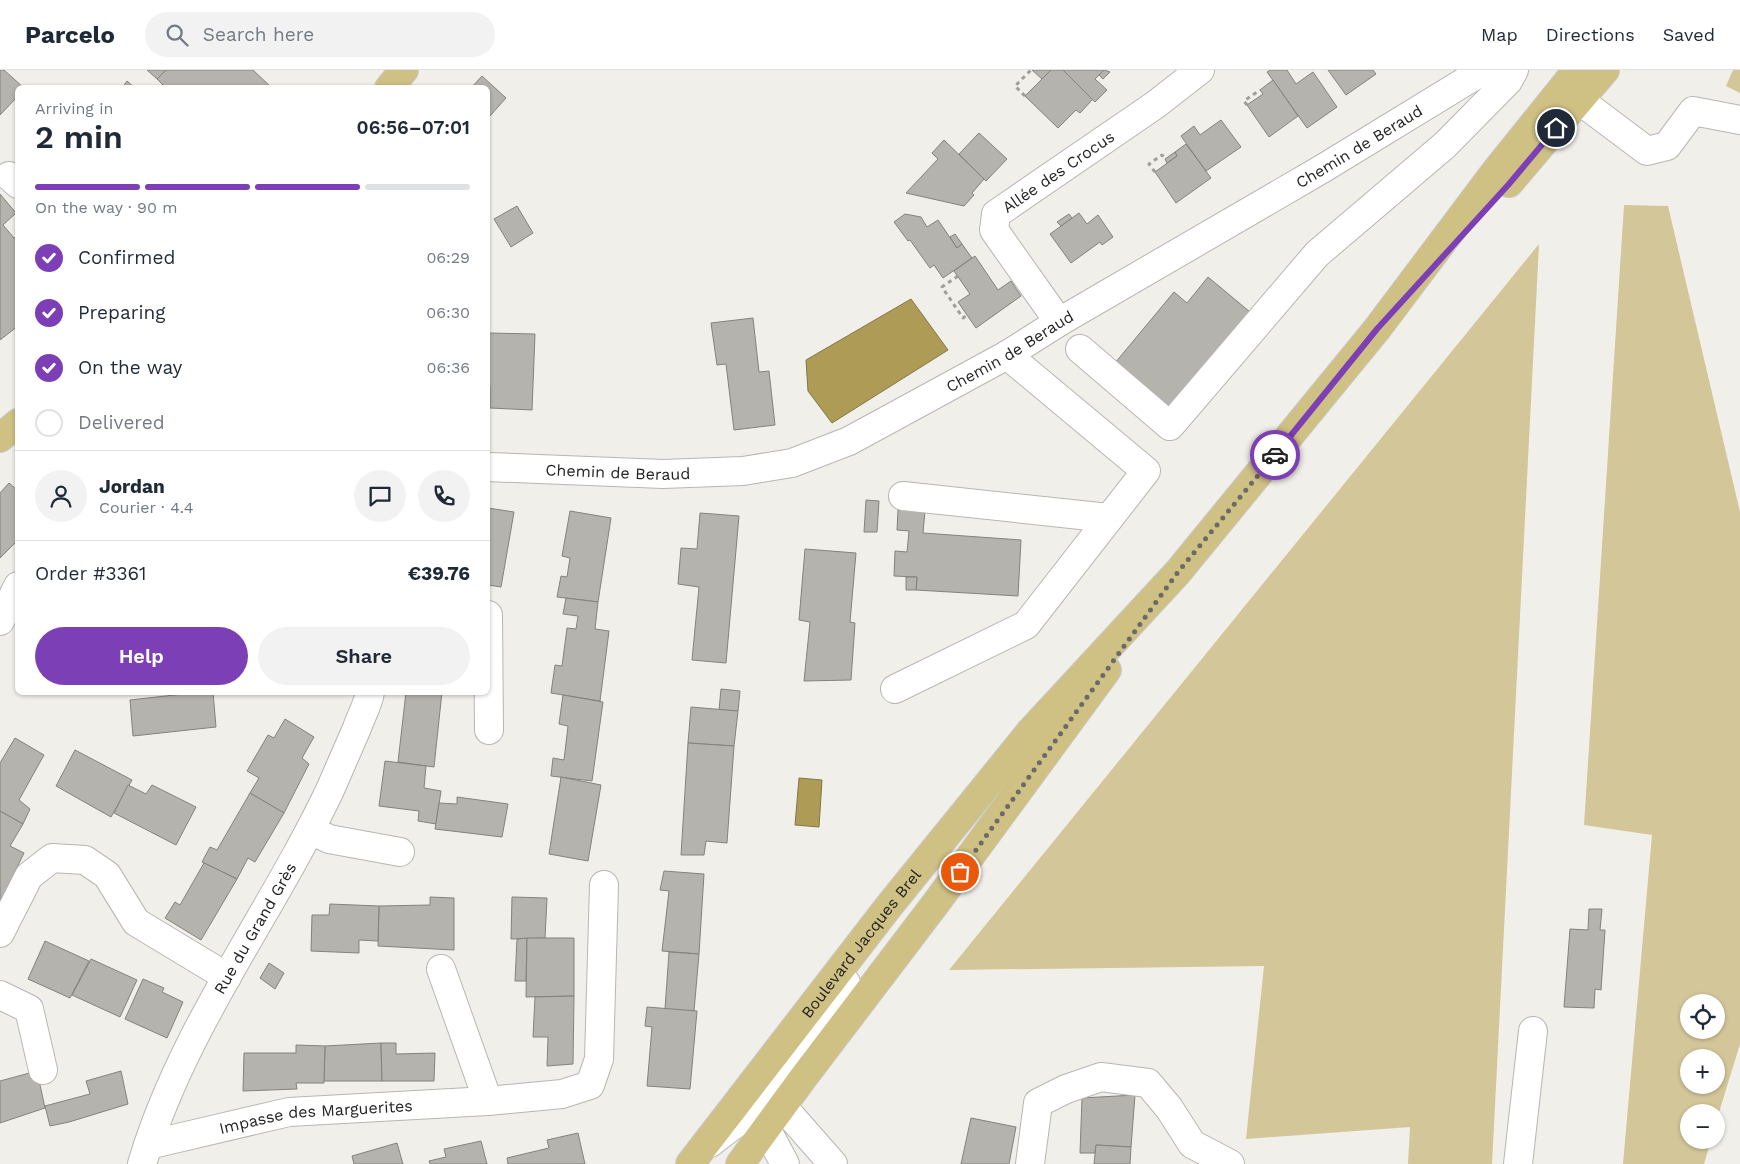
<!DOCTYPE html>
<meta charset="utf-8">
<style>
body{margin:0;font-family:"Work Sans",sans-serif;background:#f2f2f3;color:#1f2937;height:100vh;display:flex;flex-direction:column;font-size:19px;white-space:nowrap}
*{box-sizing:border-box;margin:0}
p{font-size:16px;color:#747a83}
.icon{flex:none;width:28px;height:28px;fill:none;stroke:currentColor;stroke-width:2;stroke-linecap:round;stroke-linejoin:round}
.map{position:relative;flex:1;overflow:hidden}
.drawer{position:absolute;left:15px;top:15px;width:475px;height:610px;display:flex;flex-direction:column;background:#fff;border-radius:8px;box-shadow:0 1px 4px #0004}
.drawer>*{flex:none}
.tools{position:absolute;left:1680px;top:924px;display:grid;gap:10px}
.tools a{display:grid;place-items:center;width:45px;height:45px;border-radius:50%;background:#fff;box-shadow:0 1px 4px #0004;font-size:25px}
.pin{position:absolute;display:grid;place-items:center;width:42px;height:42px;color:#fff;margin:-21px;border:2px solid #fff;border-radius:50%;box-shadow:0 1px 5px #0007}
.courier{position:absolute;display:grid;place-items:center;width:50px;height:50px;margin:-25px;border:4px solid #7c3fb5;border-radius:50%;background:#fff;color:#222;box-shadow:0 1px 6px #0007}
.head em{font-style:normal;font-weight:600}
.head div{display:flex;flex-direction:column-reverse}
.head{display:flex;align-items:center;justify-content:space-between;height:85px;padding:0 20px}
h1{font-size:32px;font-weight:600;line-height:38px}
.bar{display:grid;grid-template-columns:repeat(4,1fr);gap:8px 5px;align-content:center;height:60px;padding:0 20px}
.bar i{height:6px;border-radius:4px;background:#e0e1e3}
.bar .active{background:#7c3fb5}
.bar p{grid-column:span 4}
.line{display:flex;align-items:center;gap:12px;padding:0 20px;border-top:1px solid #e0e1e3}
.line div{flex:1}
.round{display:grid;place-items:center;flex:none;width:52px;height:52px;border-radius:26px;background:#f2f2f3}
ol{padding:0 20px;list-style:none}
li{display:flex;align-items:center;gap:15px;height:55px}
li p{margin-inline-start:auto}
li .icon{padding:5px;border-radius:50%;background:#7c3fb5;color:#fff;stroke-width:4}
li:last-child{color:#747a83}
li i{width:28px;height:28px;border:2px solid #e0e1e3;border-radius:50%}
.button{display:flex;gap:10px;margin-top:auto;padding:10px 20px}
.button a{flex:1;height:58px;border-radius:30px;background:#7c3fb5;color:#fff;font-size:20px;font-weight:600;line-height:58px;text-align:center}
.button a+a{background:#f2f2f3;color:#1f2937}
header{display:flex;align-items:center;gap:30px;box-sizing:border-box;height:70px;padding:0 25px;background:#fff;border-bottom:1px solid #e0e1e3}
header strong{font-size:24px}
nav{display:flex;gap:28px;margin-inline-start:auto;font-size:18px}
.search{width:350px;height:45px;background:#f2f2f3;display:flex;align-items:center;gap:12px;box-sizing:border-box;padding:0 18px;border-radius:28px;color:#747a83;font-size:19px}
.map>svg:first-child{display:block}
</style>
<header>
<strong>Parcelo</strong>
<div class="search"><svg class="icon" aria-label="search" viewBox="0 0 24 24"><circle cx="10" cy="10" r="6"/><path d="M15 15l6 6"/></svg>Search here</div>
<nav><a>Map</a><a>Directions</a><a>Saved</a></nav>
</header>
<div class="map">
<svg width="1740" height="1094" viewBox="0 0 1740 1094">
<rect width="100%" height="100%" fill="#f0efea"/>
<g fill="#d3c699" fill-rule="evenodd">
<polygon points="1733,0 1740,0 1740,23 1726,16"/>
<path d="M1624,135L1668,136L1740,442V974L1716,1052V1042H1689V1070H1711L1704,1094H1623L1652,765L1584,755ZM1716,932V960H1689V932ZM1689,988H1716V1015H1689Z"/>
<polygon points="1539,174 1492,1094 1408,1094 1410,1057 1246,1069 1264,896 949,900"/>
</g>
<g fill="#ae9b56" stroke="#847746">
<polygon points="911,229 948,280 832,353 808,321 806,290"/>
<polygon points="799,708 822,710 819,757 795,755"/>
</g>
<g fill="#b4b3ae" stroke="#84827e">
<polygon points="0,0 4,0 24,18 18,18 18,26 0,45"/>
<polygon points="147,0 166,0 157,9"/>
<polygon points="166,0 253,0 272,18 166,18 157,9"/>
<polygon points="1032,0 1051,0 1042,9"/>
<polygon points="1051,0 1063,0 1093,29 1080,43 1076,40 1058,58 1025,26"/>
<polygon points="1063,0 1104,0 1095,9 1107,20 1095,32"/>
<polygon points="1104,0 1110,2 1103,9 1099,5"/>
<polygon points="1270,0 1287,0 1296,14 1313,2 1337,37 1307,58 1267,2"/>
<polygon points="1328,0 1373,0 1376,4 1346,25"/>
<polygon points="482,6 506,28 489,47 488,45 488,18 471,18"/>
<polygon points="1273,10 1298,46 1269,67 1247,35 1263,24 1260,20"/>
<polygon points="127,11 135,18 122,18"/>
<polygon points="1221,50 1241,77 1206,101 1181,66 1194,56 1200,65"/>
<polygon points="979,63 1007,89 986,111 959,84"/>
<polygon points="944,70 984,109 972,123 974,125 964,136 906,123 938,89 932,83"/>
<polygon points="1186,74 1211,108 1176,133 1155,102 1177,86 1175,82"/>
<polygon points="1175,82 1177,86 1167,93 1165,89"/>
<polygon points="0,124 16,143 3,155 14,168 18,165 18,256 0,270"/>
<polygon points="517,136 533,163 511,177 494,149"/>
<polygon points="1079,143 1087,154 1098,145 1113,167 1102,175 1100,172 1071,193 1050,164"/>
<polygon points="905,144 921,147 927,157 938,150 957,178 962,174 972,188 943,208 934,195 930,198 910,170 908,171 894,152"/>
<polygon points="1069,144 1072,148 1061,156 1057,152"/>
<polygon points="955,164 962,174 957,178 950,167"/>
<polygon points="975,186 998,220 1011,211 1021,226 976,258 958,232 970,224 954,201"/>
<polygon points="1208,207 1250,242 1166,345 1110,299 1174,222 1187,233"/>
<polygon points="753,248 759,302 769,301 775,355 734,360 726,294 717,295 711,253"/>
<polygon points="488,263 535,264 532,340 490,338 490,316 488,316"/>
<polygon points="9,413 18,421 18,470 0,488 0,423"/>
<polygon points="866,430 879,431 877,462 864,462"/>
<polygon points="488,438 514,442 501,517 488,515"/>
<polygon points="898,440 925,441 923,463 1021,470 1018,526 916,520 917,507 894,506 895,481 907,482 909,461 897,460"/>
<polygon points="570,441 611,448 598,532 557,527 561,506 567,507 570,488 562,486"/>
<polygon points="700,443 739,446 726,593 692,590 699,517 678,514 681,478 697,479"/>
<polygon points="805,479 856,483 850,552 855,553 851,610 804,611 810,552 799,550"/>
<polygon points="906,507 917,507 916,520 906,520"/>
<polygon points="566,528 598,532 595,559 609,561 600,631 551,623 555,595 562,596 567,558 576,559 578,546 563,544"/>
<polygon points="721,619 740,621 738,641 719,640"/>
<polygon points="201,622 213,622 216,657 133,666 130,630"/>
<polygon points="406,622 442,622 434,697 398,692"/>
<polygon points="563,625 603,632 592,711 551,706 553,688 564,690 568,656 559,654"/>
<polygon points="691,637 738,641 734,676 688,673"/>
<polygon points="285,649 314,667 302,688 309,694 284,743 250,723 259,708 247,701 268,665 274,668"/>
<polygon points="15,668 44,685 19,730 30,739 23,754 0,741 0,693"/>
<polygon points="688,673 734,676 727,773 706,771 704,785 681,785"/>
<polygon points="75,680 132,710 111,747 56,716"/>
<polygon points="385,691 426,696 424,718 441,721 436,754 418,751 419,741 379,736"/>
<polygon points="561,707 601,715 588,791 549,784"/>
<polygon points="128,715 146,724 152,715 196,737 176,775 114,743"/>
<polygon points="250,723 284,743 255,792 248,788 237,809 202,792 210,777 217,780"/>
<polygon points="457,727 508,734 502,767 435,759 439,733 457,734"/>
<polygon points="0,741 23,754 10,776 24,783 0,832"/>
<polygon points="204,793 237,809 201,870 165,848 175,832 180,835"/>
<polygon points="664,801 704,804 699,884 662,881 669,821 660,820"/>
<polygon points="430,827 454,828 454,880 378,876 379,836 430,835"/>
<polygon points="512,827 547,828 545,868 511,869"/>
<polygon points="330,834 379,836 378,871 359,870 359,883 311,881 312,845 329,845"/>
<polygon points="1589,839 1602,839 1600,860 1605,860 1601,920 1595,919 1594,938 1564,937 1570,859 1588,860"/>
<polygon points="527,868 526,911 515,911 517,869"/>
<polygon points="527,868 574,868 574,926 526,927"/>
<polygon points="45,871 89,891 70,928 28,909"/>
<polygon points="669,882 699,884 694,941 665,939"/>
<polygon points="91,889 137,910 120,947 72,925"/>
<polygon points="269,893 284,903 275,919 260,908"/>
<polygon points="143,909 164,918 162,922 183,932 167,968 125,949"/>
<polygon points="574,926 573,994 547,996 548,967 533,967 535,927"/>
<polygon points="647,937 697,941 690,1019 647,1016 652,957 645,956"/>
<polygon points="381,973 382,1011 324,1011 325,976"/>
<polygon points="381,973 396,973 396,984 435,983 434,1011 382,1011"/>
<polygon points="296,975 325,976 324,1013 296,1013 297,1019 243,1021 244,983 296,983"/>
<polygon points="37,1001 45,1038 0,1053 0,1011"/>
<polygon points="121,1001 128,1034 69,1052 50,1056 45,1036 90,1024 86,1011"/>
<polygon points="1135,1025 1131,1077 1096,1075 1095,1083 1080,1083 1082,1028"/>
<polygon points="971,1048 1016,1057 1009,1094 961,1094"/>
<polygon points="578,1063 585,1094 508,1094 507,1088 549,1078 547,1070"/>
<polygon points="481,1071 487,1094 430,1094 429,1091 446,1087 444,1079"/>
<polygon points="397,1073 403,1094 354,1094 352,1086"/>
<polygon points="1096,1075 1131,1077 1130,1094 1094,1094"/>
</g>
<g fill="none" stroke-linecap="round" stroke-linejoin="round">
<g stroke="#b8b6b1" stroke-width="30">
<g id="minor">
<polyline points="1579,30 1647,81 1667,76 1693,41 1740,50"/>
<polyline points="9,106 18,114"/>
<path id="s1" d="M1059,252L994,160L996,144L1155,35L1200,0"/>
<polyline points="1080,279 1170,356 1317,184 1445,75 1508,11 1514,0"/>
<path id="s2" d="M488,397L663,404L743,401L792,393L849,371L1007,285L1059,252L1322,99L1484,0"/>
<polyline points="903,426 1109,448"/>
<polyline points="488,545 489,660"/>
<polyline points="0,551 18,516"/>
<polyline points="895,619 1026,555 1146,401 1007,285"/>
<polyline points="311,760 329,769 400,782"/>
<polyline points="0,863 29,806 52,788 85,790 107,805 136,852 227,907"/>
<polyline points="441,899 488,1031"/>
<polyline points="0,925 29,939 43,1000"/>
<path d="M710,1073C731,1058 764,1024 789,1044L833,1094"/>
<path id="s3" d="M148,1075L289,1042L488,1031L562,1024L590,1015L599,989L604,815"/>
<path id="s4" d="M142,1094C182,959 270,846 330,720C339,699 348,679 357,658C361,646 368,635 370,622"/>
<polyline points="785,1094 761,1049 760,1038 764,1025 846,913"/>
<polyline points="1030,1094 1038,1033 1066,1019 1101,1007 1148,1013 1169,1038 1192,1074 1230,1094"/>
<polyline points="1518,1094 1533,961"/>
</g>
</g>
<g stroke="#cacaca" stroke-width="30">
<g id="major">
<polyline points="389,18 404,0"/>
<polyline points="1509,113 1605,0"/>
<polyline points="0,368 18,353"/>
<path id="s5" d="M690,1094L889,836L1030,662L1178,502L1377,259L1495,102L1577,0"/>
<polyline points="740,1094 803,1008 936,833 1107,600"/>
</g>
</g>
<g stroke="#9f9e9a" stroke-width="3" stroke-dasharray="4 4" stroke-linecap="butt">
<polyline points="1025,26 1015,16 1031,0"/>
<polyline points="1247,35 1244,31 1260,20"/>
<polyline points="1155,102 1149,94 1162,85 1165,88"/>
<polyline points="958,206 942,217 963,248 967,245"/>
</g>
<use href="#minor" stroke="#fff" stroke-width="28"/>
<use href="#major" stroke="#cfc083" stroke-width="28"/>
</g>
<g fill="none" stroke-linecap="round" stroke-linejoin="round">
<polyline stroke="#6b6a67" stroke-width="5" stroke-dasharray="0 9" points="960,802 1178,502 1275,385"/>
<polyline stroke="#7c3fb5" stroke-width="6" points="1275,385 1377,259 1509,114 1556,58"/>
</g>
<g text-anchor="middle" stroke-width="4.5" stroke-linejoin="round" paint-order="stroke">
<g font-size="16" fill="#232321" stroke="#fefcf7">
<text dy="6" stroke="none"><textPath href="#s2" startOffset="955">Chemin de Beraud</textPath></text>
<text dy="6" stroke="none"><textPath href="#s1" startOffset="204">Allée des Crocus</textPath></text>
<text dy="6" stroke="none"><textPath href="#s2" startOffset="550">Chemin de Beraud</textPath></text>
<text dy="6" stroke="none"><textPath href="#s2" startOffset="130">Chemin de Beraud</textPath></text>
<text dy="6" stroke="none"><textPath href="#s4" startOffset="262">Rue du Grand Grès</textPath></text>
<text dy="6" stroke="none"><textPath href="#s5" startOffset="279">Boulevard Jacques Brel</textPath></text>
<text dy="6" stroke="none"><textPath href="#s3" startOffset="171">Impasse des Marguerites</textPath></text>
</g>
</g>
</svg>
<div class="tools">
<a><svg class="icon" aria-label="locate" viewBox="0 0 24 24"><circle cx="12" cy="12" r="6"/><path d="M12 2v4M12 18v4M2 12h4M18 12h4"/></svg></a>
<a>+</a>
<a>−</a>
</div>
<div class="pin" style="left:960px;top:802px;background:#ea580c"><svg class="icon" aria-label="bag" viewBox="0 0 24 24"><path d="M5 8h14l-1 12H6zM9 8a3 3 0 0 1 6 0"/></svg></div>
<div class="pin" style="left:1556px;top:58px;background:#1f2937"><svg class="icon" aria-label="home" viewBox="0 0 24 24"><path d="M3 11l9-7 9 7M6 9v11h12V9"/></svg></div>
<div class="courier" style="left:1275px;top:385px"><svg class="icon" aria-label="car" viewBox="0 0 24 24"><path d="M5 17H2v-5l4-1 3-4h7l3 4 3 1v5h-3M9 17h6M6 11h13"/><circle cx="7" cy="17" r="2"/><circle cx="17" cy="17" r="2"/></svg></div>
<section class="drawer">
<div class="head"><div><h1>2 min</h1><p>Arriving in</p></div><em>06:56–07:01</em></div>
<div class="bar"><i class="active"></i><i class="active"></i><i class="active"></i><i></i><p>On the way · 90 m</p></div>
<ol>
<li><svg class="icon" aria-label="check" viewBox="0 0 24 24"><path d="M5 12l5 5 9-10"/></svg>Confirmed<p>06:29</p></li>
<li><svg class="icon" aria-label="check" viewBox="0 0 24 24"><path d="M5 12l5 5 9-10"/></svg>Preparing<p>06:30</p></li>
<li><svg class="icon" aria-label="check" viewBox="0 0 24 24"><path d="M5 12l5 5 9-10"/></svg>On the way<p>06:36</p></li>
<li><i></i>Delivered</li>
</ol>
<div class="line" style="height:90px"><a class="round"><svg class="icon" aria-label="person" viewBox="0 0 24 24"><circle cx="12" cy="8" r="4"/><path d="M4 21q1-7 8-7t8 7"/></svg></a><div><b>Jordan</b><p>Courier · 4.4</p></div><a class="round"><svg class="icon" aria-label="chat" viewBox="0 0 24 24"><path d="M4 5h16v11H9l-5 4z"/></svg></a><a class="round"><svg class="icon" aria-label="phone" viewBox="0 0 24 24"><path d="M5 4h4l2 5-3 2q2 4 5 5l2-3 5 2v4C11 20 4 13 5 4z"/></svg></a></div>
<div class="line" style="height:65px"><div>Order #3361</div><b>€39.76</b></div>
<div class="button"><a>Help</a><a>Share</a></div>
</section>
</div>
